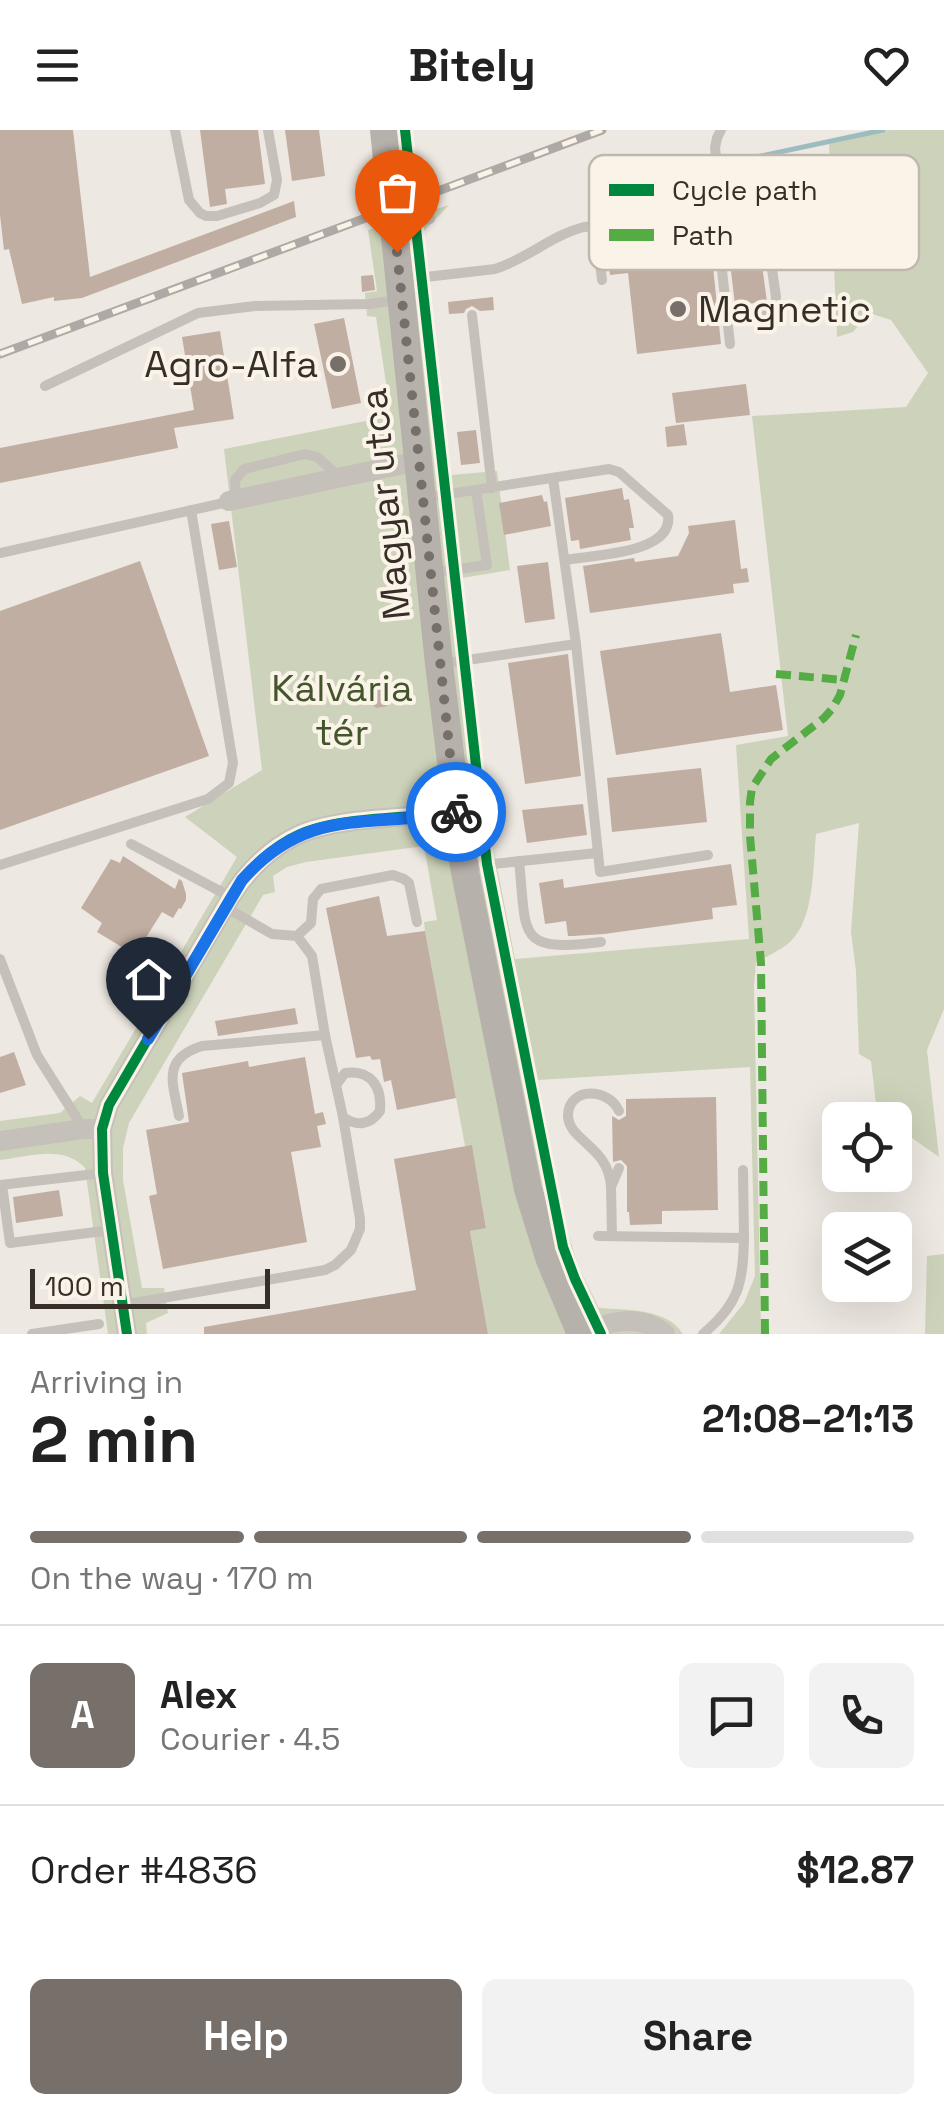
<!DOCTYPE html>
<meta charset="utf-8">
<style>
body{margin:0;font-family:"Space Grotesk",sans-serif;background:#f2f2f2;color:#222;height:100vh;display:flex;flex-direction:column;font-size:38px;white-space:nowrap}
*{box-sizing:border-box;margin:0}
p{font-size:32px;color:#767676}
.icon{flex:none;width:55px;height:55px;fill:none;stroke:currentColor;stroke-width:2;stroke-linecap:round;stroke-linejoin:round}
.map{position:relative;height:1204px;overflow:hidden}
.details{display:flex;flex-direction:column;background:#fff;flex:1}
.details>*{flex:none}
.tools{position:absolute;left:822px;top:972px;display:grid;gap:20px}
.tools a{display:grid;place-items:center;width:90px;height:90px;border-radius:15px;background:#fff;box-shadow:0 10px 40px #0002;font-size:50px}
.scale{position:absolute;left:30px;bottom:25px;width:240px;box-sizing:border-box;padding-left:10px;border:5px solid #372e28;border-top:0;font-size:28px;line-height:35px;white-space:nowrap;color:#372e28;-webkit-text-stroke:8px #faf3e8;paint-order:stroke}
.pin{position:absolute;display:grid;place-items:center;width:85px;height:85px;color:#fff;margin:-102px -42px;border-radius:50% 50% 50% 0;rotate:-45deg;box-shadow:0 0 10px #0007}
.pin .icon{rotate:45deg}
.courier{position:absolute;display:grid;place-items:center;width:100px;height:100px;margin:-50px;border:8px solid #1a73e8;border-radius:50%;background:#fff;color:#222;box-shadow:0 2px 12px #0007}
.headline em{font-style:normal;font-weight:700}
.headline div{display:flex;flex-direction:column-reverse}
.headline{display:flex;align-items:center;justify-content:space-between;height:170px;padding:0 30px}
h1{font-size:65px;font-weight:700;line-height:75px}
.bar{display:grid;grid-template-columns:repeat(4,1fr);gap:15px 10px;align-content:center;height:120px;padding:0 30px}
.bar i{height:12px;border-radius:8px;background:#e0e0e0}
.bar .on{background:#776f69}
.bar p{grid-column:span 4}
.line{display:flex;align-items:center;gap:25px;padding:0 30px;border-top:2px solid #e0e0e0}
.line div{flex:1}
.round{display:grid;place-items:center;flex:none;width:105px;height:105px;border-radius:15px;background:#f2f2f2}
.primary-button{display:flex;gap:20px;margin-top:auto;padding:20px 30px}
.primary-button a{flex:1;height:115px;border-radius:15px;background:#776f69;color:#fff;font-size:40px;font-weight:700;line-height:115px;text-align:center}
.primary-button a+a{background:#f2f2f2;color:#222}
header{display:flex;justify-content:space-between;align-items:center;height:130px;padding:0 30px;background:#fff;font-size:45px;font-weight:700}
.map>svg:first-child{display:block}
</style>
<header><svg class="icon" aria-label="menu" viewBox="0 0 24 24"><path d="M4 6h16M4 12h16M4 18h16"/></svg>Bitely<svg class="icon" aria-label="heart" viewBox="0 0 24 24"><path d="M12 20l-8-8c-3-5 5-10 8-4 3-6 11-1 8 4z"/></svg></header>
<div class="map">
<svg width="944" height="1204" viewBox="0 0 944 1204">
<rect width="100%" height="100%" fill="#ede8e1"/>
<g fill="#cdd3ba">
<path d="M889,0H944V879L927,920L939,1027L895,996V990H887L877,983L871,931L859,924L856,841L851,802L859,693L816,704C813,735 815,789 790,812C781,820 767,826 756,833L754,855L761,1204H719L744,1173L755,1146L750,937L538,950L567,1100L579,1138L599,1178C626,1180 667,1178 683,1204H488L470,1101L486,1097L472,1016H465L425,801L424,792L437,790L424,716L306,732L287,737L273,746L275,762L263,765L129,993L123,1018V1050L142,1158H164L168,1183L146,1193L147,1204H108L85,1038C63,1014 29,1027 0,1030V991L60,983L80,966L92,973L237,727L185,687L262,640L224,319L391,286L376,187L367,186L365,163L377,161L368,100L449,75L423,102L451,345L497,341L510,440L462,448L493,716L515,829L749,809L736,615L788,606L752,286L906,277L928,243L891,190L869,183L853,202L837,207L829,14Z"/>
<polygon points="944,1124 944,1204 925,1204 927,1126"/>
</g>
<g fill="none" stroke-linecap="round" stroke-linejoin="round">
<polyline stroke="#9cbcbf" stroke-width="5" points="737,31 883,0"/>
</g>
<g fill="#c1aea2">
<polygon points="0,0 73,0 90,147 294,71 296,87 82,168 54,171 54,167 22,174 9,119 4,120 0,85"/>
<polygon points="200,0 258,0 265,54 225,59 227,74 210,77"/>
<polygon points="285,0 319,0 325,46 292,51"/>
<polygon points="702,97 703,105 708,104 711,117 721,214 637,224 628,143 610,145 606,108"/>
<polygon points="757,98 767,172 735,175 728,115 739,113 738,100"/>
<polygon points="373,145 375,160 362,162 361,146"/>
<polygon points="493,167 494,180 480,181 472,176 466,179 464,183 449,184 448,172"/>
<polygon points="344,188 361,273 332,279 314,194"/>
<polygon points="220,201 234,289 174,298 178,318 0,353 0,318 194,280 182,207"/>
<polygon points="746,254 750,285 676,293 672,263"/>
<polygon points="684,294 687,315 667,317 665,297"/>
<polygon points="476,300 480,333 461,335 457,302"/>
<polygon points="622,358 624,370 629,369 634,398 629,398 631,410 580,419 579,410 571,411 565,368"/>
<polygon points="542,365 544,372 547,371 551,396 504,405 499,373"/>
<polygon points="735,390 741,439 747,438 749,452 733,454 734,463 590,483 583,436 634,428 635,432 678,426 689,403 688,396"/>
<polygon points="229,391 237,437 219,440 211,394"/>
<polygon points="140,431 209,626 0,700 0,481"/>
<polygon points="548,432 555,489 525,493 517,436"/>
<polygon points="721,503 730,562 776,555 783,600 616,625 600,521"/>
<polygon points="568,524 581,646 525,654 508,533"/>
<polygon points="379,549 384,553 388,552 393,568 389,569 387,576 376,578 371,573 367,574 363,559 367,558 369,552"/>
<polygon points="701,638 707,692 612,702 607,648"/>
<polygon points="583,674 587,705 527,713 522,680"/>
<polygon points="123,726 175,759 179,749 182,751 186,764 186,770 181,779 179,778 173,788 162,782 135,825 97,802 102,793 81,778 111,729 120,733"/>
<polygon points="731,734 737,775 712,778 713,789 604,804 573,806 568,806 566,791 545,794 539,753 563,749 564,758"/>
<polygon points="379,766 387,806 425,801 456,968 397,980 391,950 384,952 380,929 372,930 370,926 356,928 326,778"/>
<polygon points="295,878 298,894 218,906 215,891"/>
<polygon points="14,922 26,955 0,963 0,927"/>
<polygon points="305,927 315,984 323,982 326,994 317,996 321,1017 291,1022 307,1112 163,1139 149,1066 157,1064 146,1000 189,992 182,943 248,931 249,937"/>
<polygon points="716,967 718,1080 662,1081 662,1094 630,1095 629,1082 627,1082 627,1036 621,1030 613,1032 612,986 619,990 626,986 626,969"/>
<polygon points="472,1015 486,1098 470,1101 488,1204 204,1204 204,1197 416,1160 394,1029"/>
<polygon points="59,1060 63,1086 16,1093 13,1067"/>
</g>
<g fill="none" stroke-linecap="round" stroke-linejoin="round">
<g stroke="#c6c0ba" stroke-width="10">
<polyline points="175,0 189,70 200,83 206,86 217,86 260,73 274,65 277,50 268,0"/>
<polyline points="721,0 717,8 715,18 723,85 751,83 765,90 776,167 775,177 772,180 728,187"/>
<polyline points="716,85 730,214"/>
<polyline points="396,94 430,89"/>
<polyline points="596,96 602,150"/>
<path d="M400,150L495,139C527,129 552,105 584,97L723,85"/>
<polyline points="472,185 492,358"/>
<polyline points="45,256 198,183 255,176 369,174 397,170"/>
<polyline points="553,348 576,514 600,742 708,725"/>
<path d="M423,368L609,339L619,342L668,385C674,424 592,425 565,430"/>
<polyline points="236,370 235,350 244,339 305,324 317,327 339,346"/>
<polyline points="0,423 228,372"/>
<polyline points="431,443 487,435 476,360"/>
<polyline points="440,534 576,514"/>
<polyline points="131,714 231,767"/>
<path d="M519,731C527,805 515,823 601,812"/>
<polyline points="0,735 208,669 229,653 233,633 191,380"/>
<polyline points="464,737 597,723"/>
<polyline points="297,806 311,793 313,769 321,759 393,745 404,749 409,753 417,792"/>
<polyline points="0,829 37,925 83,998"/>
<path d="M336,955L345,943C371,939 382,957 380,981C370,995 357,997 343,987"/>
<path d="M179,986C173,953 161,929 202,916L325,905"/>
<polyline points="743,1040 744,1108"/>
<polyline points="0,1055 103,1043"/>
<polyline points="2,1055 10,1113 111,1100"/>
<path d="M611,1057C609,1016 568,1011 568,985C569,956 609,958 619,981"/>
<path d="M598,1106L744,1108C743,1153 739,1174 703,1204"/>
<polyline points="612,1106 611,1057 619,1038"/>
<polyline points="122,1175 325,1140 335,1135 351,1120 360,1099 360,1089 343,987 325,905 312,826 297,806 272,804 225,777"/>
<polyline points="32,1204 99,1194"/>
</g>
<g stroke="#c6c0ba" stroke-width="20">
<polyline points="229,371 418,331"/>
<polyline points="0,1011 83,999 102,999"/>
<path d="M581,1203C610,1192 639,1182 665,1204"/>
<path d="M127,1204L103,1043L102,999L109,975L231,767C247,741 271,717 300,704C339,687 412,687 456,683"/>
</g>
<polyline stroke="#b7b1ab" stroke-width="28" points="384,0 439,534 464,737 528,1059 550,1130 581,1204"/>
<g stroke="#aea9a4" stroke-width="9">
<polyline id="rail" points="0,224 602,0"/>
</g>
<use href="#rail" stroke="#faf3e8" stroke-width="5" stroke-dasharray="15" stroke-linecap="butt"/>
<g stroke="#55ab44" stroke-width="8" stroke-dasharray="15 8" stroke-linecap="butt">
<polyline points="776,544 843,550"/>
<polyline points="765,1204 761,833 750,706 750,672 752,658 771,629 824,588 832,579 840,565 856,505"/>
</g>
<g stroke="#faf3e8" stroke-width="16">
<g id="cycleway">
<polyline points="405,0 487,734 563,1117 575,1149 601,1204"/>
<path d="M127,1204L103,1043L102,999L109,975L231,767C247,741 271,717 300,704C339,687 412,687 456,683"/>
</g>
</g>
<use href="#cycleway" stroke="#00873e" stroke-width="10"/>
</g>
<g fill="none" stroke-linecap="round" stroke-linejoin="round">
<polyline stroke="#776f69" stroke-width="10" stroke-dasharray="0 18" points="397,122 456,682"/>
<path stroke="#1a73e8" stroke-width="12" d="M148,909L242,750C309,674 371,699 456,682"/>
</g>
<g fill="#776f69" stroke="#faf3e8" stroke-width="4">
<circle cx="678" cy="179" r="10"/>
<circle cx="338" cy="234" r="10"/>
</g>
<g text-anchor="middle" stroke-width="8" stroke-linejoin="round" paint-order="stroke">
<g font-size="38" fill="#372e28" stroke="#faf3e8" text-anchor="start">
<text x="698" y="192">Magnetic</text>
<text x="318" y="247" text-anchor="end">Agro-Alfa</text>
</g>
<g font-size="38" fill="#372e28" stroke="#faf3e8">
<text transform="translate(385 374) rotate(-96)" y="13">Magyar utca</text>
</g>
<g font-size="38" fill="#43562b" stroke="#faf3e8">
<text x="342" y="571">Kálvária<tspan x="342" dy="44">tér</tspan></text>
</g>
</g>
<rect x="589" y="25" width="330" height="115" rx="15" fill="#faf3e8" stroke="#c0b8ae" stroke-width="2.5"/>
<rect x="609" y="54" width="45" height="12" fill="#00873e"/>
<rect x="609" y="99" width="45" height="12" fill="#55ab44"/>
<g font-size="28" fill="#372e28">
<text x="672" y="70">Cycle path</text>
<text x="672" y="115">Path</text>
</g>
</svg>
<div class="tools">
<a><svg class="icon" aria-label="locate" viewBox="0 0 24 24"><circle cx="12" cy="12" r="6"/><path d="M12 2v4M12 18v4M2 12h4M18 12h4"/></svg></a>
<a><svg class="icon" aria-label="layers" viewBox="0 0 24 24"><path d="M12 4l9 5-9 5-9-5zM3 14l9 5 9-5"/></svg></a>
</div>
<div class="scale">100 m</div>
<div class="pin" style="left:397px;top:122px;background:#ea580c"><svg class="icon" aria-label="bag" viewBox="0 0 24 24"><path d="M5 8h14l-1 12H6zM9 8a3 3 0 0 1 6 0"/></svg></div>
<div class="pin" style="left:148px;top:909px;background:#1f2937"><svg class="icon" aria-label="home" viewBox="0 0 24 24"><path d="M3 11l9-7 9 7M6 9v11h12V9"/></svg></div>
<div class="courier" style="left:456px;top:682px"><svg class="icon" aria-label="bike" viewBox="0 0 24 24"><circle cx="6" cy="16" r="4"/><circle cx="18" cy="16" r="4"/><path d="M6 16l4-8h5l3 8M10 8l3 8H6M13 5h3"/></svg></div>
</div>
<section class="details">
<div class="headline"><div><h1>2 min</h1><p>Arriving in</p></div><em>21:08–21:13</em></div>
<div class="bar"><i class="on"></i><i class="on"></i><i class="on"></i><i></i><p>On the way · 170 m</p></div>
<div class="line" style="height:180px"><b class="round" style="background:#776f69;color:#fff">A</b><div><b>Alex</b><p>Courier · 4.5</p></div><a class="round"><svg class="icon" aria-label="chat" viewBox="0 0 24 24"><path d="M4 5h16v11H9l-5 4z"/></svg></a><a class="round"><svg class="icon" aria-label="phone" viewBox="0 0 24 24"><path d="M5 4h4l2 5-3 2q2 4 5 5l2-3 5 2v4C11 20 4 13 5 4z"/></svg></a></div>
<div class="line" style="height:130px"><div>Order #4836</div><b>$12.87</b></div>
<div class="primary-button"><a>Help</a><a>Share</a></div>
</section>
